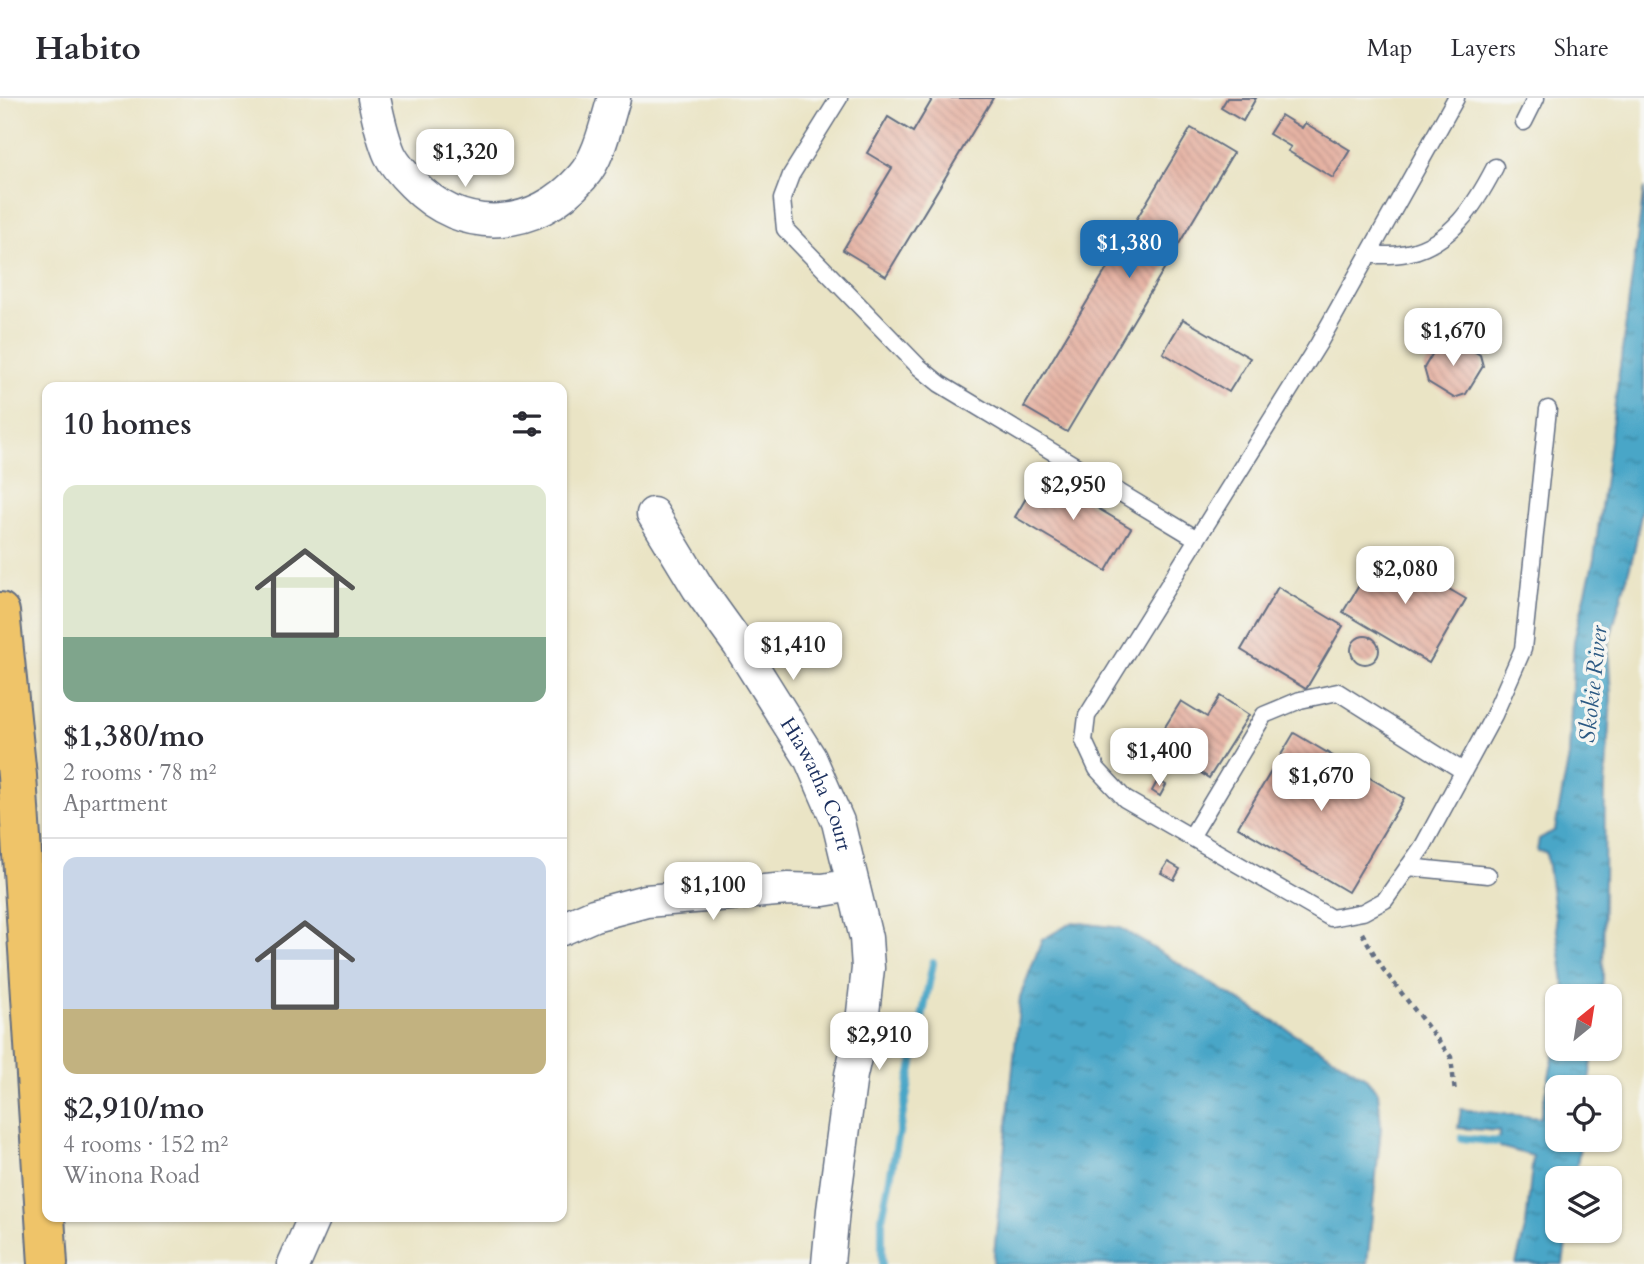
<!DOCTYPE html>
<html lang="en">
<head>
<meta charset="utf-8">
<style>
  :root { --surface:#fff; --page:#f2f2f3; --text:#2b2b33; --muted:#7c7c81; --line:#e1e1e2; --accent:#1f6fb2 }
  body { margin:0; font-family:Cardo,serif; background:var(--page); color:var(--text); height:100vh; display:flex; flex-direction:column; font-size:26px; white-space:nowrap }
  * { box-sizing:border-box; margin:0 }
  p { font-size:23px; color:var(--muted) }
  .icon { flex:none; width:38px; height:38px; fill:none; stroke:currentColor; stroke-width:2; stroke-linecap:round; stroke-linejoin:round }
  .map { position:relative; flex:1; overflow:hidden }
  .details { position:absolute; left:42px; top:284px; width:525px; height:840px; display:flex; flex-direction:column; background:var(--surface); border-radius:14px; box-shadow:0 2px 5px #0004 }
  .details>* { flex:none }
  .needle { width:46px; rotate:30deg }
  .controls { position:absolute; left:1545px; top:886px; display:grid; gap:14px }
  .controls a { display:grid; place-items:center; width:77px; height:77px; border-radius:14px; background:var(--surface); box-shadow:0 2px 5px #0004; font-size:35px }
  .price { position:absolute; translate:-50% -60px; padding:0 16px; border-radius:14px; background:#fff; color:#222; font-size:23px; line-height:46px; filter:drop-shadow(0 2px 4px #0008) }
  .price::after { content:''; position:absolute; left:50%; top:42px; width:21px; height:16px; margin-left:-10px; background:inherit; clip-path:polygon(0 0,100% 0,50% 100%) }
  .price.active { background:var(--accent); color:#fff }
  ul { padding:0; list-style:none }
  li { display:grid; align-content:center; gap:14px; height:371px; padding:0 21px }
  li+li { border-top:2px solid var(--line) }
  li span { display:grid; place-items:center; height:217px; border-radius:14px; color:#555 }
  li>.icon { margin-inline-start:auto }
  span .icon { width:126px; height:126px; fill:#fffc; stroke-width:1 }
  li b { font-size:30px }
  h2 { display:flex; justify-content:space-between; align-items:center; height:84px; padding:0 21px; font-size:30px }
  header { display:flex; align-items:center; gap:42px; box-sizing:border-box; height:98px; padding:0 35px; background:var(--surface); border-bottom:2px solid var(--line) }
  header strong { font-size:33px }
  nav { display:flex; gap:38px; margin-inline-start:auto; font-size:24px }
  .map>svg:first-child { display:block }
</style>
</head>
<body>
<header>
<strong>Habito</strong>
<nav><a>Map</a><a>Layers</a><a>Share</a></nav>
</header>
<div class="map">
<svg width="1644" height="1166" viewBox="0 0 1644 1166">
  <defs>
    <pattern id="water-ripples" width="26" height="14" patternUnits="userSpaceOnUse" patternTransform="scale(1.75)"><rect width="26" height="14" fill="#48a6c7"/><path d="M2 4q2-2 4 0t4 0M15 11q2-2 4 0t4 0" fill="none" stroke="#3b88a5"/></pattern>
    <pattern id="building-back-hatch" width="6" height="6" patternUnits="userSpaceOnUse" patternTransform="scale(1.75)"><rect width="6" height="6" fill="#e5b2a3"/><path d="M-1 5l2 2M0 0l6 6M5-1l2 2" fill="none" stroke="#c4998f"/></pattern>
  </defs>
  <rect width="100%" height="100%" fill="#f6f6f2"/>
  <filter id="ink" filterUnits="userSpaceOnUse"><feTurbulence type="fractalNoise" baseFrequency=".0143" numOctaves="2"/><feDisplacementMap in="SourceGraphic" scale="14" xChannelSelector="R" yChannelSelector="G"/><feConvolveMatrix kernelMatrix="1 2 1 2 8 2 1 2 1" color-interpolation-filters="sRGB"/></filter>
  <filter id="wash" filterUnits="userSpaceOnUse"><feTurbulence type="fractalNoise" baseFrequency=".00686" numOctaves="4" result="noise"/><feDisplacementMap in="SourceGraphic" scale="28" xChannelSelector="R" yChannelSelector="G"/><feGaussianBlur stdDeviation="1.57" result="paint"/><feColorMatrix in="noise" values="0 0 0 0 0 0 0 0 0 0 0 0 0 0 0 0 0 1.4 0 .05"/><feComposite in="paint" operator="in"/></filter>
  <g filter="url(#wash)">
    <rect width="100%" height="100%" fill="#eae4c5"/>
    <!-- water -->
    <g fill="url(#water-ripples)" stroke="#326a92" stroke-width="2">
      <polygon points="1644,90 1644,400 1634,454 1608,547 1611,599 1605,688 1603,882 1601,898 1566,898 1546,754 1537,753 1539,741 1555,732 1569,658 1574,543 1594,461"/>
      <polygon points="1073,824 1120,830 1364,978 1378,994 1381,1029 1367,1166 993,1166 1020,899 1042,842"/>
      <polygon points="1557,942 1558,950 1594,950 1588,989 1558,989 1558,1041 1581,1041 1575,1080 1558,1080 1558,1132 1568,1132 1563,1166 1516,1166 1526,1127 1533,1058 1500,1049 1499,1033 1458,1030 1461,1011 1540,1020"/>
    </g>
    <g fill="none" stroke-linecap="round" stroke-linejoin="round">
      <!-- stream -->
      <g stroke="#48a6c7" stroke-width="8">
        <polyline points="1462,1040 1507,1045"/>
        <polyline points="882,1166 882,1120 933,865"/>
      </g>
    </g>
    <g id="blocks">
      <!-- building -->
      <g fill="url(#building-back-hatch)">
        <polygon points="933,0 993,0 886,178 843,152 892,70 867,55 888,19 913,34"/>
        <polygon points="1227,0 1256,0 1243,23 1221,10"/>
        <polygon points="1281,17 1302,30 1305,25 1350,52 1333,80 1288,53 1291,49 1269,36"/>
        <polygon points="1191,30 1233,55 1067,334 1024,309"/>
        <polygon points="1183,221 1250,260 1229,294 1163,255"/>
        <polygon points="1452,240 1480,257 1483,268 1466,296 1454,300 1428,284 1424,270 1440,243"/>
        <polygon points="1040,376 1131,430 1106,473 1015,419"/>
        <polygon points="1381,451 1466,501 1429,565 1343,514"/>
        <polygon points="1278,489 1343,528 1306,591 1241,552"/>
        <circle cx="1365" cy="552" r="14"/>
        <polygon points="1220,598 1249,617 1209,680 1155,645 1181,603 1207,619"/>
        <polygon points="1294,635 1404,700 1348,794 1238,729"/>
        <polygon points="1158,682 1166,687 1160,698 1152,693"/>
        <polygon points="1168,764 1180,771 1174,782 1161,775"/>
      </g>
    </g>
  </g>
  <g filter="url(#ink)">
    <use href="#blocks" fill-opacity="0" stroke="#636e82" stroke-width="2"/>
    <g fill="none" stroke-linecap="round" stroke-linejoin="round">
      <defs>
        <g id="lane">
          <polyline points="839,0 791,77 782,101 785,131 919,269 940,286 1197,441"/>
          <polyline points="1456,0 1319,245 1087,618 1084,643 1097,671 1125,701 1331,820 1363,814 1385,802 1423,748 1494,617 1523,551 1548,311"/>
          <polyline points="1524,24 1536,0"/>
          <path d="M 1368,157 C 1381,157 1395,158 1407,155 C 1451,146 1476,106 1495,69"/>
          <polyline points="1191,739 1264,617 1300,602 1338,594 1463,673"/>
          <polyline points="1408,769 1488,777"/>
        </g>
        <g id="street">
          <path d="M 374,0 C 378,19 382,39 390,57 C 395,67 405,78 413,86 C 463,138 535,133 582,79 C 600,59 606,25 614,0"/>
          <path id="s1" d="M 653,416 L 698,490 L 739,547 L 810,660 L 838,724 L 866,840 L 868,870 L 861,933 L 851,977 L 833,1112 L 828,1166"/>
          <polyline points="562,831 594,817 646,803 788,791 823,792 853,787"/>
          <polyline points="294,1166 315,1118"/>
        </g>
        <polyline id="highway" points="0,514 17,678 48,1166"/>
      </defs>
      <!-- lane casing -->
      <use href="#lane" stroke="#636e82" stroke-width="19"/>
      <!-- street casing -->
      <use href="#street" stroke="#636e82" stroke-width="35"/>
      <!-- highway casing -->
      <use href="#highway" stroke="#636e82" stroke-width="42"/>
      <!-- path -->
      <polyline stroke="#636e82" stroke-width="4.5" stroke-dasharray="5 5" stroke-linecap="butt" points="1362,835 1383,871 1451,959 1455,995"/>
      <!-- lane -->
      <use href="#lane" stroke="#fff" stroke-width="16"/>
      <!-- street -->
      <use href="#street" stroke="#fff" stroke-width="32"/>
      <!-- highway -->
      <use href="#highway" stroke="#efc469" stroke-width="38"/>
    </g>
  </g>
  <g text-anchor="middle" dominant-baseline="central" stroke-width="7" stroke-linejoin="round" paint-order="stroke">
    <!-- street labels -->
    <g font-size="21" fill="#1b2f5e" stroke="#f6f6f2">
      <text stroke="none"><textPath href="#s1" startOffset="317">Hiawatha Court</textPath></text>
    </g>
    <!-- water labels -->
    <g font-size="23" font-style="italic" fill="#2b5983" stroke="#f6f6f2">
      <text transform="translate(1593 586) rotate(-84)">Skokie River</text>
    </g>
  </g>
</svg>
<div class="controls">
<a><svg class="needle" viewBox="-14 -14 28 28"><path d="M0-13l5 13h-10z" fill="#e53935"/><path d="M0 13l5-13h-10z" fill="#7c7c81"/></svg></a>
<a><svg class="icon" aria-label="locate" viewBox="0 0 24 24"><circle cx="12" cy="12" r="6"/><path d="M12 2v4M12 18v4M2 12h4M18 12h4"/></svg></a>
<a><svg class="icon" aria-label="layers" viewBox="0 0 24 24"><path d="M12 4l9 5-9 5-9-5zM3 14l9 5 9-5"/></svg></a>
</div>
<b class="price" style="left:465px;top:91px">$1,320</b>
<b class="price active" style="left:1129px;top:182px">$1,380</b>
<b class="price" style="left:1453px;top:270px">$1,670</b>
<b class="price" style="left:1073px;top:424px">$2,950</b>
<b class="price" style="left:1405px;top:508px">$2,080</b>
<b class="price" style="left:793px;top:584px">$1,410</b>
<b class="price" style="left:1159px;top:690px">$1,400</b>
<b class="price" style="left:1321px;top:715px">$1,670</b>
<b class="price" style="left:713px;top:824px">$1,100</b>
<b class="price" style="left:879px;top:974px">$2,910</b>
<section class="details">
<h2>10 homes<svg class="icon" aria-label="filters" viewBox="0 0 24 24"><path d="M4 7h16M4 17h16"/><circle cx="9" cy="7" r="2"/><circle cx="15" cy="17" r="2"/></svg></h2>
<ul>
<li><span style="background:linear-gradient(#dfe7d0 70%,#7fa58c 0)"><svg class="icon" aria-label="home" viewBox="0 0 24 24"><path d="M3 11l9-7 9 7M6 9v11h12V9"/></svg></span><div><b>$1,380/mo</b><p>2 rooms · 78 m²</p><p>Apartment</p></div></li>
<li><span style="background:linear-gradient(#c9d6e8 70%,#c2b280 0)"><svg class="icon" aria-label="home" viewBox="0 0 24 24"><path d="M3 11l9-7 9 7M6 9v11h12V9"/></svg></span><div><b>$2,910/mo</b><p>4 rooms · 152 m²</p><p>Winona Road</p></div></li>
</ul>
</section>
</div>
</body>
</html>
